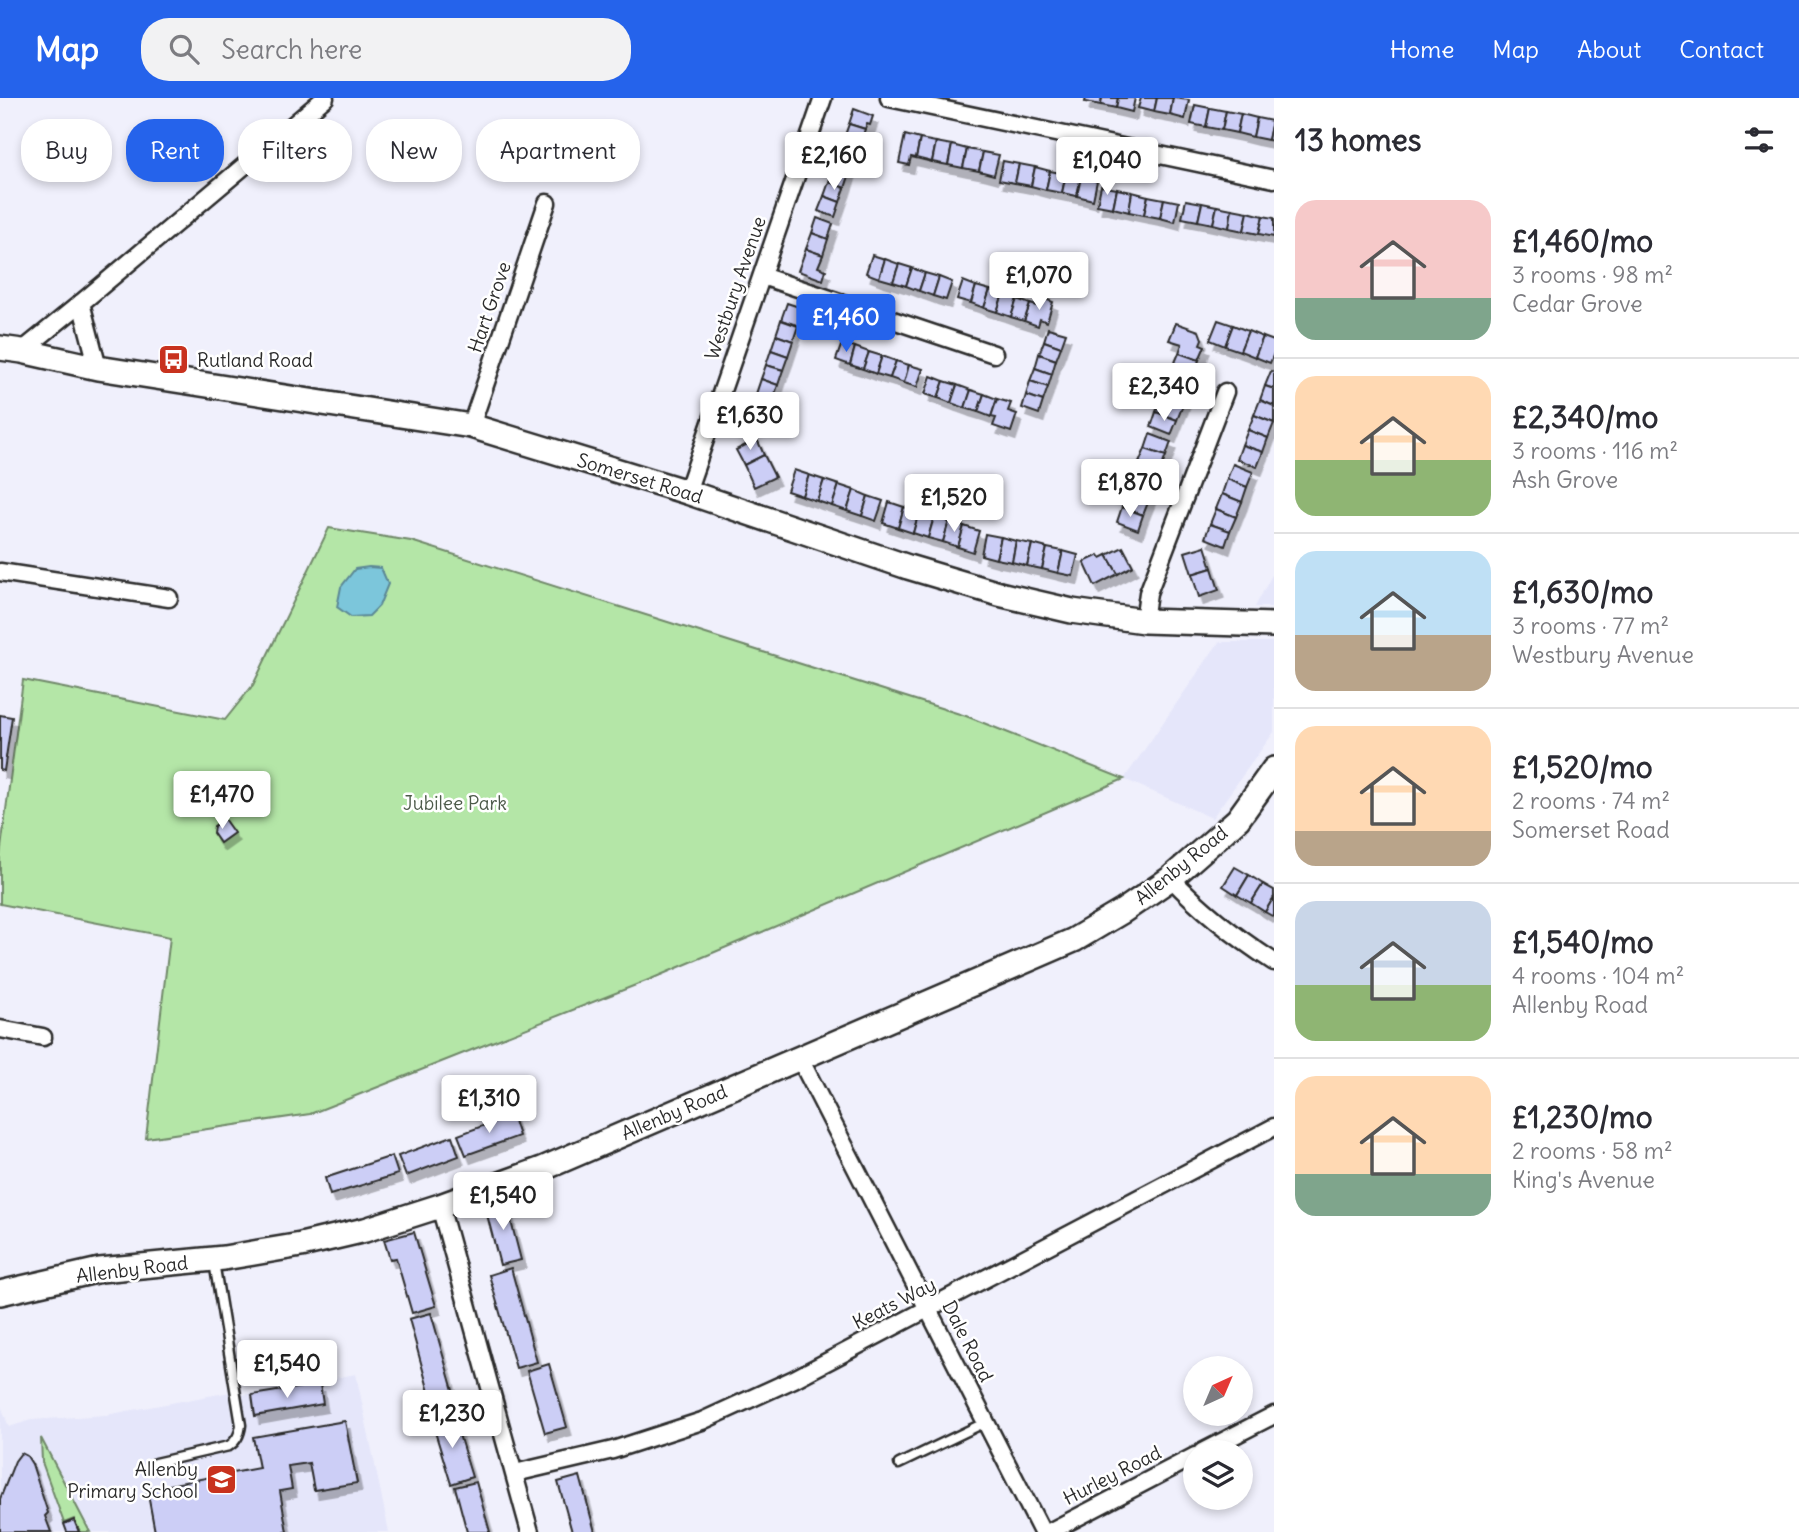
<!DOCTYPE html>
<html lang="en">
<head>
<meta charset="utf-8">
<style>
  :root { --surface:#fff; --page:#f2f2f3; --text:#2b2b33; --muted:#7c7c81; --line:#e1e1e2; --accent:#2563eb }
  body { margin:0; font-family:Delius,sans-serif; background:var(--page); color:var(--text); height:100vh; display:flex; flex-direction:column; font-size:26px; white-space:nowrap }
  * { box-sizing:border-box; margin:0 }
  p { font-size:23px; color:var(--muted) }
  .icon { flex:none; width:38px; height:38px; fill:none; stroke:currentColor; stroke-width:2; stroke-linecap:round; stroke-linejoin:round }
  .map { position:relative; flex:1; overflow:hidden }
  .side { display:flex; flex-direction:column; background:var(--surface); width:525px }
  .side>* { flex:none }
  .top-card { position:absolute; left:21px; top:21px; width:665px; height:63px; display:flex; gap:14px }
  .needle { width:46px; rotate:44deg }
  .controls { position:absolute; left:1183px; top:1258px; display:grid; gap:14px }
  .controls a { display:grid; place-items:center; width:70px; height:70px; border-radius:50%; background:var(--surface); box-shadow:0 4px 10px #0003; font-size:35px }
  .price { position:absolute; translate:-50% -60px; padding:0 16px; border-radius:7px; background:#fff; color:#222; font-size:23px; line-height:46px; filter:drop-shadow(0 2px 4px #0008) }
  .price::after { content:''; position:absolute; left:50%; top:42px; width:21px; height:16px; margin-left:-10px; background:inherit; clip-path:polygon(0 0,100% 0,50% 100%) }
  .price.active { background:var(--accent); color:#fff }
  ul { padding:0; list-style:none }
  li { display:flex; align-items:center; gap:21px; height:175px; padding:0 21px }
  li+li { border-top:2px solid var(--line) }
  li span { display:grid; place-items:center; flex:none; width:196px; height:140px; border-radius:21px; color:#555 }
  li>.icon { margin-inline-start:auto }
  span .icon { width:84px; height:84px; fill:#fffc; stroke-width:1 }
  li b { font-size:30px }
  h2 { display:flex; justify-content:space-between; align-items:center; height:84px; padding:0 21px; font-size:30px }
  .tag { padding:0 24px; border-radius:28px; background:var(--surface); box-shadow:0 4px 10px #0003; font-size:24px; line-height:63px }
  .tag.active { background:var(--accent); color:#fff }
  header { display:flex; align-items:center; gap:42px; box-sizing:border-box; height:98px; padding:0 35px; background:var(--accent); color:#fff }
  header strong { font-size:33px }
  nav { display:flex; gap:38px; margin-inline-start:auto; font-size:24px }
  .search { width:490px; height:63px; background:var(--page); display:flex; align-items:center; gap:18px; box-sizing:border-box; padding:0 24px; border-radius:28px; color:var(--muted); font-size:26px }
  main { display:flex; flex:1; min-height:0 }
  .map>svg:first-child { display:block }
</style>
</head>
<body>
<header>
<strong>Map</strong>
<div class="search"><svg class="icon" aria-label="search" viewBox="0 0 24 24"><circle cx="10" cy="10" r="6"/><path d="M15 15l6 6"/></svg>Search here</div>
<nav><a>Home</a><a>Map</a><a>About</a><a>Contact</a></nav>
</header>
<main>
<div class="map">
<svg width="1274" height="1434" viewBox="0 0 1274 1434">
  <defs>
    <filter id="shadow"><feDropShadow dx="4.5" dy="8" stdDeviation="0" flood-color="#0004"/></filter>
  </defs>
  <rect width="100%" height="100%" fill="#f0f0fc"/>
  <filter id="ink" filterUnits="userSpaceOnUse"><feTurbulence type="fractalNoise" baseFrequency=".0143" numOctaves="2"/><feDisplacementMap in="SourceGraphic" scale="14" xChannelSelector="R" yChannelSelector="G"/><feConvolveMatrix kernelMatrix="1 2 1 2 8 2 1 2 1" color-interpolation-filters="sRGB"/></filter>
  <g filter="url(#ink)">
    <!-- built -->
    <g fill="#e5e6fa">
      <polygon points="1274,473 1274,509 1255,509"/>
      <polygon points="1219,544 1274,544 1274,634 1212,720 1124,681"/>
      <polygon points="356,1276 389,1434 0,1434 0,1305 9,1329 31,1322 106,1317 241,1292 243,1297"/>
    </g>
    <!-- green -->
    <g fill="#b4e6a7" stroke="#708869" stroke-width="2">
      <polygon points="329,430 411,443 966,618 1124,681 651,881 310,1016 146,1040 170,839 0,806 0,758 23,582 225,622 253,587"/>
      <polygon points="41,1340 90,1434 80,1434 74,1421 64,1425 42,1364"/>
    </g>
    <!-- water -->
    <polygon fill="#7bc6db" stroke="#5b8895" stroke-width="2" points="369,469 381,470 388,486 379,508 369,518 351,519 337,509 341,489 355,471"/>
    <!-- building -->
    <g fill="#cccef6" stroke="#2b2b2b" stroke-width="2" filter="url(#shadow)">
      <polygon points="1086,0 1102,0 1101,7 1085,4"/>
      <polygon points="1102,0 1118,0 1116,10 1101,7"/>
      <polygon points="1118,0 1135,0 1132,14 1116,10"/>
      <polygon points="1141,0 1157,0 1154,14 1138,10"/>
      <polygon points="1157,0 1173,0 1170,17 1154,14"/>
      <polygon points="1173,0 1189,2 1185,21 1170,17"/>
      <polygon points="1195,7 1210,10 1206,29 1191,26"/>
      <polygon points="1210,10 1226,13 1222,32 1206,29"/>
      <polygon points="854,11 873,18 870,27 867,26 865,31 849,26"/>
      <polygon points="1226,13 1241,16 1237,35 1222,32"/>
      <polygon points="1241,16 1257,20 1253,39 1237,35"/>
      <polygon points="1257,20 1272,23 1268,42 1253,39"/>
      <polygon points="1272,23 1274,23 1274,43 1268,42"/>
      <polygon points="849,26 865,31 860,46 844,40"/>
      <polygon points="905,37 920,41 916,60 911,59 909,67 899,65"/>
      <polygon points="844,40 860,46 855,60 839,55"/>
      <polygon points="920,41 936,44 932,64 916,60"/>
      <polygon points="936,44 952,47 948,67 932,64"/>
      <polygon points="952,47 967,51 963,70 948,67"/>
      <polygon points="967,51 983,54 979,73 963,70"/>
      <polygon points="983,54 999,57 994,77 979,73"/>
      <polygon points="839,55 855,60 850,75 834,69"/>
      <polygon points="1003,63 1019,66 1015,85 999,82"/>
      <polygon points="1019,66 1035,69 1031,88 1015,85"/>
      <polygon points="834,69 850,75 845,90 829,84"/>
      <polygon points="1035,69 1050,73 1046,92 1031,88"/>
      <polygon points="1050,73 1066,76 1062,95 1046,92"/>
      <polygon points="1066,76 1081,79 1077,98 1062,95"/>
      <polygon points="1081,79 1097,83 1093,102 1077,98"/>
      <polygon points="829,84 845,90 840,104 824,98"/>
      <polygon points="1101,88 1117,91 1113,110 1097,107"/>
      <polygon points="1117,91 1132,94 1129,114 1113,110"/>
      <polygon points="1132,94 1148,98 1144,117 1129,114"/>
      <polygon points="824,98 840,104 835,119 818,113"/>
      <polygon points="1148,98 1164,101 1160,120 1144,117"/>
      <polygon points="1164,101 1179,104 1175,124 1160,120"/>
      <polygon points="1186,102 1202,105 1198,123 1182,120"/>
      <polygon points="1202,105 1217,108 1213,126 1198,123"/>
      <polygon points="1217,108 1232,111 1229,130 1213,126"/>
      <polygon points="1232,111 1248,114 1244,133 1229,130"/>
      <polygon points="1248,114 1263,118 1259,136 1244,133"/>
      <polygon points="1263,118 1274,120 1274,139 1259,136"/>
      <polygon points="817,120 833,126 828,141 812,135"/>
      <polygon points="812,135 828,141 823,157 806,151"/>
      <polygon points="806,151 823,157 818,169 826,172 823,182 798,173"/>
      <polygon points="872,157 885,161 879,180 866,175"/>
      <polygon points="885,161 899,166 893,184 879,180"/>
      <polygon points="899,166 912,170 906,188 893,184"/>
      <polygon points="912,170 925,175 919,193 906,188"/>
      <polygon points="925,175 939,179 933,198 919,193"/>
      <polygon points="939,179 952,184 946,202 933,198"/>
      <polygon points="963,183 976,188 971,205 957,201"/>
      <polygon points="976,188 990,192 984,210 971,205"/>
      <polygon points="990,192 1003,196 997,214 984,210"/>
      <polygon points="1003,196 1017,201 1011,219 997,214"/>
      <polygon points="1040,199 1053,204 1047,224 1040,221 1038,228 1024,223 1030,206 1037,208"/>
      <polygon points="1017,201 1030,206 1024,223 1011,219"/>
      <polygon points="787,205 808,212 803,229 781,222"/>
      <polygon points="781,222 798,228 793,243 776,237"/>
      <polygon points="1218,222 1233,227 1225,248 1210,242"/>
      <polygon points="1176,225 1199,233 1202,241 1200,246 1205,248 1199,262 1179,255 1182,246 1169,242"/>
      <polygon points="1233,227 1248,233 1240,253 1225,248"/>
      <polygon points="1048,230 1066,235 1061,249 1044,243"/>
      <polygon points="1248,233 1263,239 1255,259 1240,253"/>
      <polygon points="776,237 793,243 788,258 771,252"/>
      <polygon points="1263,239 1274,243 1274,255 1270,265 1255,259"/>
      <polygon points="1044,243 1061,249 1056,262 1039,256"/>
      <polygon points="842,245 855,249 850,267 836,262"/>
      <polygon points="855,249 869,254 863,271 850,267"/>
      <polygon points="771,252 788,258 783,272 766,267"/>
      <polygon points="869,254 882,258 876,276 863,271"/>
      <polygon points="1179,255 1199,262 1194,277 1173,269"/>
      <polygon points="1039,256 1056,262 1052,276 1035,270"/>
      <polygon points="882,258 896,263 890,280 876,276"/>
      <polygon points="896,263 909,267 904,285 890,280"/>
      <polygon points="766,267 783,272 778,287 761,281"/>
      <polygon points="909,267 923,271 917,289 904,285"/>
      <polygon points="1173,269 1194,277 1188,292 1167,284"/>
      <polygon points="1035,270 1052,276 1048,289 1030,283"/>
      <polygon points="1271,273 1274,274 1274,291 1265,288"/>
      <polygon points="931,278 944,283 938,300 925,296"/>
      <polygon points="761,281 778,287 773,302 756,296"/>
      <polygon points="944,283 957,287 951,305 938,300"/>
      <polygon points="1030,283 1048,289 1043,303 1026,297"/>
      <polygon points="1167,284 1188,292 1183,307 1162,299"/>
      <polygon points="957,287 971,292 965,310 951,305"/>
      <polygon points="1265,288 1274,291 1274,308 1260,302"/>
      <polygon points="971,292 984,296 978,314 965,310"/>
      <polygon points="756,296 773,302 768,316 751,310"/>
      <polygon points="984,296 997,301 991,319 978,314"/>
      <polygon points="1026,297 1043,303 1039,316 1022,310"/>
      <polygon points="1162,299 1183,307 1177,322 1156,314"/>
      <polygon points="997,301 1011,305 1008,313 1017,316 1011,334 993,328 996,320 991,319"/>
      <polygon points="1260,302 1274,308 1274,325 1254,317"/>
      <polygon points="1156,314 1177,322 1171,337 1151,329"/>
      <polygon points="1254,317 1274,325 1268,340 1248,332"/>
      <polygon points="1248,332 1268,340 1263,354 1242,347"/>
      <polygon points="1150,336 1171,344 1166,358 1145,351"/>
      <polygon points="757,341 764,357 744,367 736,352"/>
      <polygon points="1242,347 1263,354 1257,369 1237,361"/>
      <polygon points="1145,351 1166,358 1160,373 1139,365"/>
      <polygon points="764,357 775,379 754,389 744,367"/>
      <polygon points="1139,365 1160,373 1155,388 1134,380"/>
      <polygon points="1233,366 1253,374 1247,389 1227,381"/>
      <polygon points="794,372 809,377 802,398 787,393"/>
      <polygon points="809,377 824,382 817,403 802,398"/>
      <polygon points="1134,380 1155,388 1149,402 1128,394"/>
      <polygon points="1227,381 1247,389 1242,404 1222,396"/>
      <polygon points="824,382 839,387 832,408 817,403"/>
      <polygon points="839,387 854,392 847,413 832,408"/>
      <polygon points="854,392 868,398 862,418 847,413"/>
      <polygon points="1128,394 1149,402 1143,417 1122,409"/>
      <polygon points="1222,396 1242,404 1236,419 1216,411"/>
      <polygon points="868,398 883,403 876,423 862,418"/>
      <polygon points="889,404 904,409 898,430 883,425"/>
      <polygon points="904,409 919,414 913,435 898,430"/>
      <polygon points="1122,409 1143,417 1138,432 1117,424"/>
      <polygon points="1216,411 1236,419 1230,433 1210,426"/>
      <polygon points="919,414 934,419 928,440 913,435"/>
      <polygon points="934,419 949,423 943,444 928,440"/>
      <polygon points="949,423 964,428 958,449 943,444"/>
      <polygon points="1210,426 1230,433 1225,448 1205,440"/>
      <polygon points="964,428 979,433 973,454 958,449"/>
      <polygon points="985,436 1001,439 996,461 981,457"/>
      <polygon points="1001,439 1016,443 1012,464 996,461"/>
      <polygon points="1016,443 1032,446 1027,468 1012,464"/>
      <polygon points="1032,446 1047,450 1042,471 1027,468"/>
      <polygon points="1205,448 1212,470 1192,476 1185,454"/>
      <polygon points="1123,449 1133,468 1118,476 1107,457"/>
      <polygon points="1047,450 1063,453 1058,475 1042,471"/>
      <polygon points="1063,453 1078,457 1073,478 1058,475"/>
      <polygon points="1099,457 1101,460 1107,457 1118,476 1095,488 1084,464"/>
      <polygon points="1212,470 1219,492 1199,499 1192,476"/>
      <polygon points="0,617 12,619 4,673 0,672"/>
      <polygon points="224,721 234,735 220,745 213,735 214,728"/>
      <polygon points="1235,769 1249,777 1237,797 1223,788"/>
      <polygon points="1249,777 1263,786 1251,805 1237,797"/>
      <polygon points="1263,786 1274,792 1274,799 1265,814 1251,805"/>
      <polygon points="1274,799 1274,819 1265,814"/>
      <polygon points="512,1017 519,1038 466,1057 458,1037"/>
      <polygon points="452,1038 459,1058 406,1078 398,1058"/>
      <polygon points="392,1058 398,1076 330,1097 325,1080"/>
      <polygon points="505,1100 521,1162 500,1167 484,1105"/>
      <polygon points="414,1134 436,1208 412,1215 396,1160 390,1161 384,1142"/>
      <polygon points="511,1170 537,1264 516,1270 489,1177"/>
      <polygon points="431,1215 458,1310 435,1316 409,1221"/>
      <polygon points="549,1266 567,1329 545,1335 527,1273"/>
      <polygon points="320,1286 323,1306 255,1318 252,1297"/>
      <polygon points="453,1317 472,1379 451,1386 432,1324"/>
      <polygon points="345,1323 357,1385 314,1392 309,1365 288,1368 292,1391 280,1393 287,1434 155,1434 147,1391 259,1370 253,1339"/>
      <polygon points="21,1355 27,1358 32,1366 48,1415 45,1418 51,1434 0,1434 0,1401 15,1363"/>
      <polygon points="580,1378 595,1434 572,1434 558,1384"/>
      <polygon points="476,1384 490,1434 467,1434 455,1389"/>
      <polygon points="74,1422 79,1434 67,1434 64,1426"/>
    </g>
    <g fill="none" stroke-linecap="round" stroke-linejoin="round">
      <defs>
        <g id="lane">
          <path d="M 155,1365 L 229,1348 C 237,1343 240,1336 241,1327 L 214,1164"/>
          <polyline points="899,1366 986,1324"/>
        </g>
        <g id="street">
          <polyline points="889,0 1274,81"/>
          <polyline points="762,178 994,256"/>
          <polyline points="81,205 98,270"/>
          <polyline points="22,253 81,205 325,0"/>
          <polyline points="471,328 547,105"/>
          <polyline points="687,394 823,0"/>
          <polyline points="0,474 169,500"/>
          <polyline points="1144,523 1148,495 1225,294"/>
          <path d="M 1171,780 C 1201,812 1237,840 1274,864"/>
          <polyline points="0,931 43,939"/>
          <polyline points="799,959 1042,1434"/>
          <polyline points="440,1108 530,1434"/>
          <polyline points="1202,1354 1274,1317"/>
          <polyline points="515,1375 613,1352 702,1323 794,1281 1274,1029"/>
          <polyline points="1049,1434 1195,1358"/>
        </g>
        <g id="secondary">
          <polyline points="0,250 22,253 98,270 471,328 687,394 908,469 999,496 1072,513 1144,523 1274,527"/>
          <polyline points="0,1195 100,1172 224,1160 301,1147 365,1132 440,1108 542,1071 1074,842 1123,813 1171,780 1212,744 1238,721 1274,671"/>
        </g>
      </defs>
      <!-- lane casing -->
      <use href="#lane" stroke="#2b2b2b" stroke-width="13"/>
      <!-- street casing -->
      <use href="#street" stroke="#2b2b2b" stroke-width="21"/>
      <!-- secondary casing -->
      <use href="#secondary" stroke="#2b2b2b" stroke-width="28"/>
      <!-- lane -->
      <use href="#lane" stroke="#fff" stroke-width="8"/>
      <!-- street -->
      <use href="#street" stroke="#fff" stroke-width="16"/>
      <!-- secondary -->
      <use href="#secondary" stroke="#fff" stroke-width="23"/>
    </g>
  </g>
  <!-- icons -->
  <defs>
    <symbol id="bus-square" viewBox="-11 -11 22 22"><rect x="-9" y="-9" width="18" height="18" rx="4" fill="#c8321e" stroke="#fff"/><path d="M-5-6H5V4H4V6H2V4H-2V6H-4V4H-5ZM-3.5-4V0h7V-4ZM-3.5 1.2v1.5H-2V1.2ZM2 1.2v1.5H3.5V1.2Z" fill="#fff"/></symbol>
    <symbol id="school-square" viewBox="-11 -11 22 22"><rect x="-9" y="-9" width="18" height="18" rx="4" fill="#c8321e" stroke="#fff"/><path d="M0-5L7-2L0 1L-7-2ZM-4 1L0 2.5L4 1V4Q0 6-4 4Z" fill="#fff"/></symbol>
  </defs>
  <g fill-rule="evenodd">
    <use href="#bus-square" x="156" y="244" width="35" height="35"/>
    <use href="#school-square" x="204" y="1364" width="35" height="35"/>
  </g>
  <g text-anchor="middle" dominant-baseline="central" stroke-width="5" stroke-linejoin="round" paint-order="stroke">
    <!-- street labels -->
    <g font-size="19" fill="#2b2b2b" stroke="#fff">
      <text transform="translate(735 190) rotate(-71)">Westbury Avenue</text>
      <text transform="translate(489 209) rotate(-71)">Hart Grove</text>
      <text transform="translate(640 380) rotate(17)">Somerset Road</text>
      <text transform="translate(1181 767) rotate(-39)">Allenby Road</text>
      <text transform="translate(674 1014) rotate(-23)">Allenby Road</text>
      <text transform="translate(132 1171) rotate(-7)">Allenby Road</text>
      <text transform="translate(894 1205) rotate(-27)">Keats Way</text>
      <text transform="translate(968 1243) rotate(63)">Dale Road</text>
      <text transform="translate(1112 1377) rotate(-27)">Hurley Road</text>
    </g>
    <!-- poi labels -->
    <g font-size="19" fill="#2b2b2b" stroke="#fff" text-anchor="start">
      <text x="197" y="262">Rutland Road</text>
      <text x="198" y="1371" text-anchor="end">Allenby<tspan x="198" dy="22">Primary School</tspan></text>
    </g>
    <!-- park labels -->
    <g font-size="19" fill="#4d5a4a" stroke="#fff">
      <text x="455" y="705">Jubilee Park</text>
    </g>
  </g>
</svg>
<div class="controls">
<a><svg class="needle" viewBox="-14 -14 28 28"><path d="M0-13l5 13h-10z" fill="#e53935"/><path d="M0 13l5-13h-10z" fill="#7c7c81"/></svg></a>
<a><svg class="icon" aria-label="layers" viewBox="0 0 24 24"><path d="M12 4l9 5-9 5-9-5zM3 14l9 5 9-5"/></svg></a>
</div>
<b class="price" style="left:834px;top:94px">£2,160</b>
<b class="price" style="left:1107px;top:99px">£1,040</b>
<b class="price" style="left:1039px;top:214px">£1,070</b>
<b class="price active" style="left:846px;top:256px">£1,460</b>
<b class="price" style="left:1164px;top:325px">£2,340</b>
<b class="price" style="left:750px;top:354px">£1,630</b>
<b class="price" style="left:1130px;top:421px">£1,870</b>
<b class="price" style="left:954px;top:436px">£1,520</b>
<b class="price" style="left:222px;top:733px">£1,470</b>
<b class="price" style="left:489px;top:1037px">£1,310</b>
<b class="price" style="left:503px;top:1134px">£1,540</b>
<b class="price" style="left:287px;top:1302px">£1,540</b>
<b class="price" style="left:452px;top:1352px">£1,230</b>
<div class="top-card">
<a class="tag">Buy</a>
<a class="tag active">Rent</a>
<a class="tag">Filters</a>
<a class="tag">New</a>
<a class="tag">Apartment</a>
</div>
</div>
<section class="side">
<h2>13 homes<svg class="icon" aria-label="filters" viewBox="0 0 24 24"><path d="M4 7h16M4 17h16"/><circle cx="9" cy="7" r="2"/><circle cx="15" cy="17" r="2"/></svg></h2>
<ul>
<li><span style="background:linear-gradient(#f6c9c9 70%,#7fa58c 0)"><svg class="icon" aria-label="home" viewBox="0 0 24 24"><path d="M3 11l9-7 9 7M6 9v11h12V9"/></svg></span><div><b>£1,460/mo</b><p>3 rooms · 98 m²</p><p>Cedar Grove</p></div></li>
<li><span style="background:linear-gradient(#ffd9b3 60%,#8fb573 0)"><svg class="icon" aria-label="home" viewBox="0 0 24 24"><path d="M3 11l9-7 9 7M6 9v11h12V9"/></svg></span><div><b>£2,340/mo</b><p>3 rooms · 116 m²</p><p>Ash Grove</p></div></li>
<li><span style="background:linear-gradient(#bfe0f5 60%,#b9a48a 0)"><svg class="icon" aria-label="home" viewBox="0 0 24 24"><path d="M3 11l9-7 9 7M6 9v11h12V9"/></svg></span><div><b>£1,630/mo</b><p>3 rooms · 77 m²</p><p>Westbury Avenue</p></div></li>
<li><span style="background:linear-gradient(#ffd9b3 75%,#b9a48a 0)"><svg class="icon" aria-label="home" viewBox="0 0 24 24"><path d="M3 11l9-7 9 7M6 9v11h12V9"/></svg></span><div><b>£1,520/mo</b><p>2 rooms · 74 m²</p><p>Somerset Road</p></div></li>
<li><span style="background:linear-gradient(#c9d6e8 60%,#8fb573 0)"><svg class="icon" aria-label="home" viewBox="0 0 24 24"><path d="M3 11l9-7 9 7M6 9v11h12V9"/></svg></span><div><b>£1,540/mo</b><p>4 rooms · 104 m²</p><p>Allenby Road</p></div></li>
<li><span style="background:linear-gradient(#ffd9b3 70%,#7fa58c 0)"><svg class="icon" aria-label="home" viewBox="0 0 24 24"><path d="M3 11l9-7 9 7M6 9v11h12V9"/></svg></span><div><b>£1,230/mo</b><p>2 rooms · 58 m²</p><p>King's Avenue</p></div></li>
</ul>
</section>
</main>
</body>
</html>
